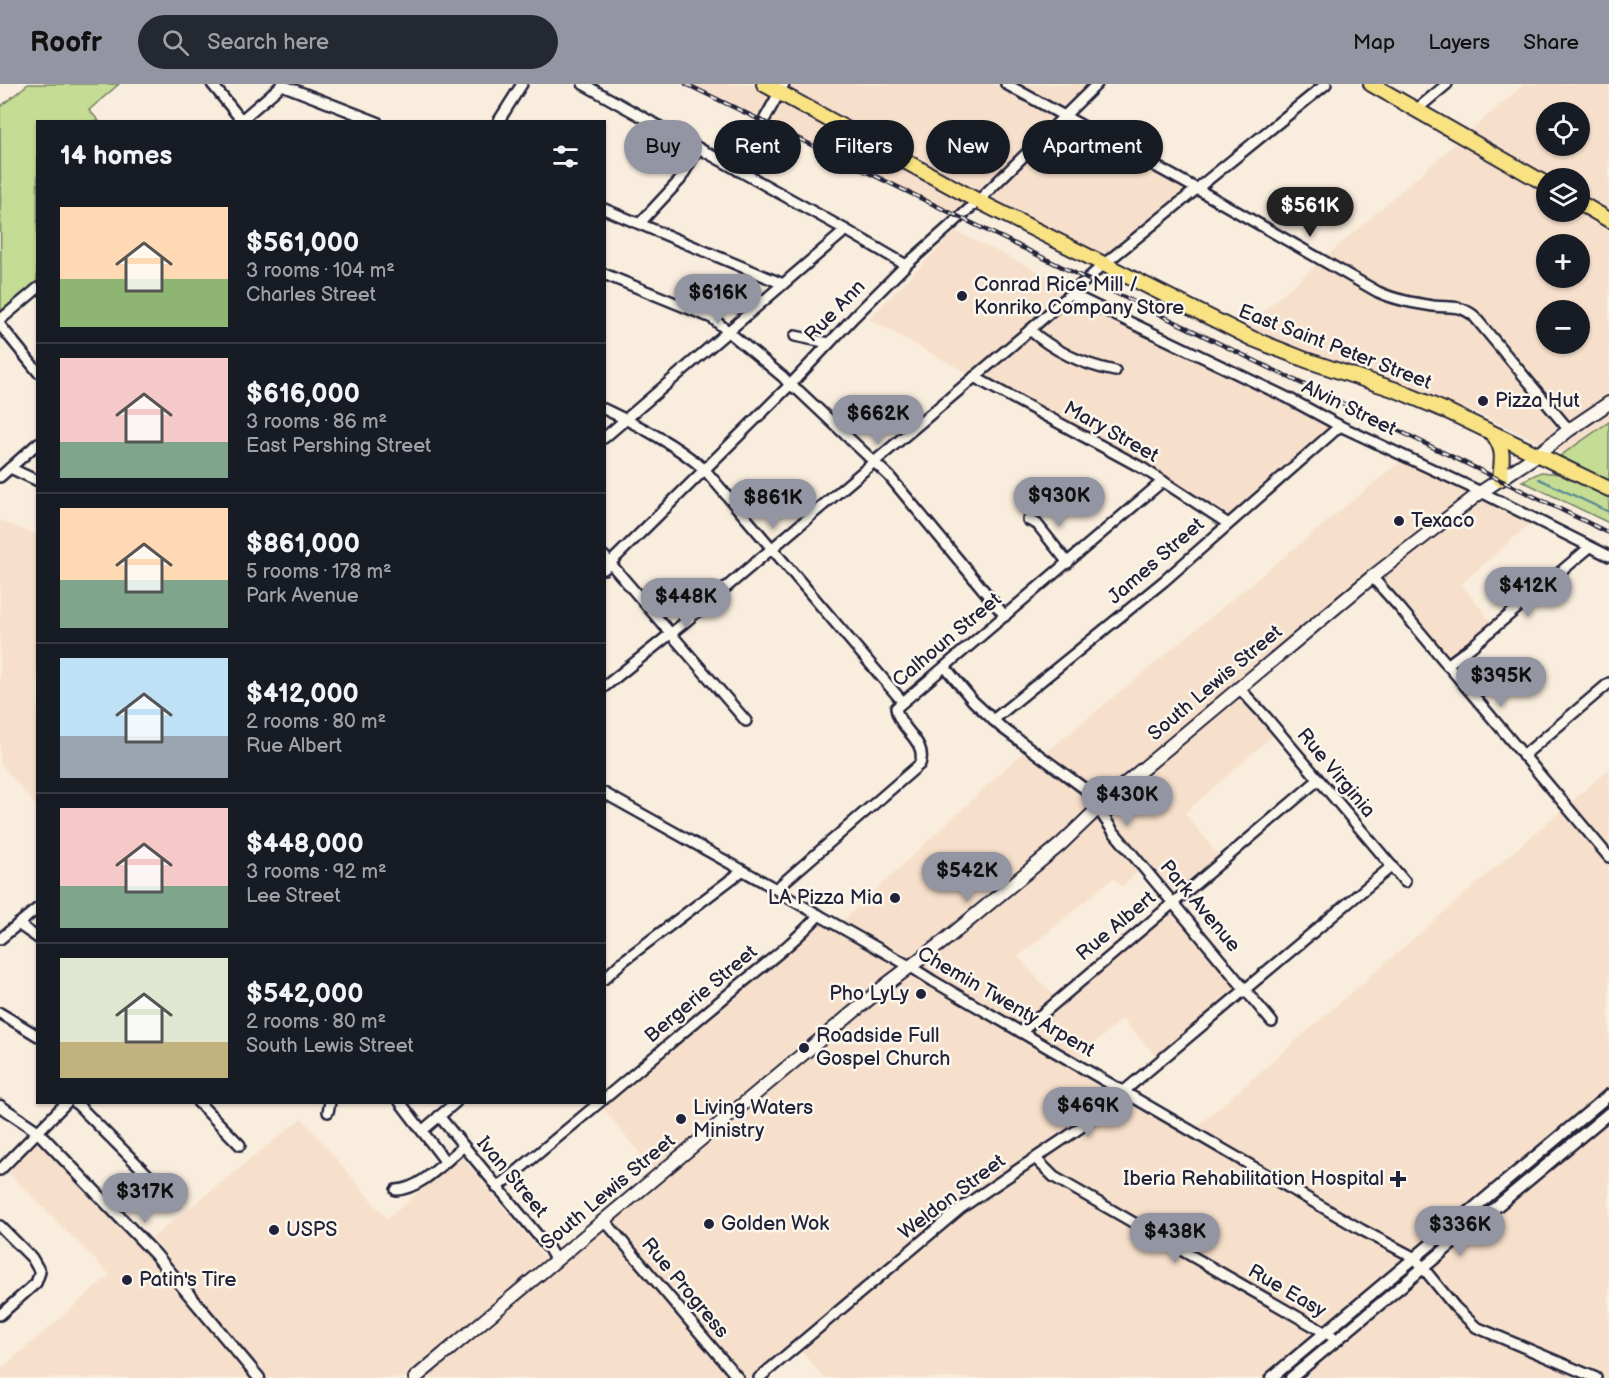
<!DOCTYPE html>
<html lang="en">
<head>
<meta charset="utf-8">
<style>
  :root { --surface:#171b24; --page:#242831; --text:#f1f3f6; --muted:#9ea1a6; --line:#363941; --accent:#9495a2 }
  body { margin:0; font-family:"Balsamiq Sans",sans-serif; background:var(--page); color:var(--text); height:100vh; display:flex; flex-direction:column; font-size:22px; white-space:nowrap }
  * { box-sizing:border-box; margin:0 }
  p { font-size:20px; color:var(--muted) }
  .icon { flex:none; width:33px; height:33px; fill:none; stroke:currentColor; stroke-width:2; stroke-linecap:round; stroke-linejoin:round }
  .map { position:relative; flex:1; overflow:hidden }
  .drawer { position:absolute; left:36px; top:36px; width:570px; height:984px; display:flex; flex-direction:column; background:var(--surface); border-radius:0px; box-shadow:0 2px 4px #0004 }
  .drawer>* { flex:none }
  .banner { position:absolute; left:624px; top:36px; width:570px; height:54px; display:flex; gap:12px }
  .tools { position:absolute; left:1536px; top:18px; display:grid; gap:12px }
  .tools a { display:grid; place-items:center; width:54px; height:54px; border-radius:50%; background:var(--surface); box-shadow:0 2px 4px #0004; font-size:30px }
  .price { position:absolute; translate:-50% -51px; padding:0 14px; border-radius:21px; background:var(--accent); color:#111; font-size:20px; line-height:39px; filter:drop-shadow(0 2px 3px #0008) }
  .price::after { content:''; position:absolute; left:50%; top:36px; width:18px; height:14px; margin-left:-9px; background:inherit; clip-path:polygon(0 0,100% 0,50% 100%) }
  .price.on { background:#222; color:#fff }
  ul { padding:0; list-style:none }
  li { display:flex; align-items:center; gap:18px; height:150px; padding:0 24px }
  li+li { border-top:2px solid var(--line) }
  li span { display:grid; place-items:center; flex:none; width:168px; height:120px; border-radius:0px; color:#555 }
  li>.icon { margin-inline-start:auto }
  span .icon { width:72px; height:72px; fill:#fffc; stroke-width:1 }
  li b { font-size:26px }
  h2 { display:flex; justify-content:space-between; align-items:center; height:72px; padding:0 24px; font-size:26px }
  .pill { padding:0 21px; border-radius:27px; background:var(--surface); box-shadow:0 2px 4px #0004; font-size:21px; line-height:54px }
  .pill.on { background:var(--accent); color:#111 }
  header { display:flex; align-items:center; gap:36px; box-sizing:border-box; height:84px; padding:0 30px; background:var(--accent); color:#111 }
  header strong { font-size:28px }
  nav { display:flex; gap:33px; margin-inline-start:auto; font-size:21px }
  .search { width:420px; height:54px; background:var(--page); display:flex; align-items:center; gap:15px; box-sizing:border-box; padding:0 21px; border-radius:33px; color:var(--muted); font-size:22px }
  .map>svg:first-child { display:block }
</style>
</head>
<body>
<header>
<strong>Roofr</strong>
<div class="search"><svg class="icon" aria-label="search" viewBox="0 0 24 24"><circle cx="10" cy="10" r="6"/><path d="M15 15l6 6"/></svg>Search here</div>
<nav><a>Map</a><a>Layers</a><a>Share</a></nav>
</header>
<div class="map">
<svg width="1609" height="1294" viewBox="0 0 1609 1294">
  <rect width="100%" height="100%" fill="#f9eddd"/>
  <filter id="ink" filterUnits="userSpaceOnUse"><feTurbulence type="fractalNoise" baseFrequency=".0167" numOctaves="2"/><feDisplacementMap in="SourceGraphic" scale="12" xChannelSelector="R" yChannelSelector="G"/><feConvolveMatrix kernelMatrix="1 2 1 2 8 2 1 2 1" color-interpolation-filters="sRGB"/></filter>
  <g filter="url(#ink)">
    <!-- built -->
    <g fill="#f7e0cb" fill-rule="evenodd">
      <polygon points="686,0 1096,0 1065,32 1197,105 1103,181 978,117 959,134"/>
      <path d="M 1524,0 L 1609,0 L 1609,392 L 1477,329 L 1261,253 L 1244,244 ZM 1546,28 L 1580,28 L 1580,62 L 1546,62 ZM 1546,94 L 1580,94 L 1580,128 L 1546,128 ZM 1546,160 L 1580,160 L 1580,194 L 1546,194 ZM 1546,226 L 1580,226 L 1580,260 L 1546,260 Z"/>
      <polygon points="955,147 1205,268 1340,335 1228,433 869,235"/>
      <polygon points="1403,375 1531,439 1461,500 1494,541 1447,581 1371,494 1239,604 1278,647 1185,729 1219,772 1175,808 1148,778 1122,803 1113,794 1018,873 1053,911 1167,815 1246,905 1158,974 1122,935 1074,978 1192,1047 1609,685 1609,1016 1286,1294 824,1294 797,1262 759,1294 263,1294 152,1154 302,1034 387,1135 461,1072 551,1181 653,1086 602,1023 820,836 835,844 1025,666 1038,675"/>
      <polygon points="0,436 37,451 37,723 0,679"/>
      <polygon points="1609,1028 1609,1294 1291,1294"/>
      <polygon points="37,1047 256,1294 0,1294 0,1286 110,1191 3,1083"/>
    </g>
    <!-- green -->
    <g fill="#c4dc93" stroke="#737f67" stroke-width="1.5">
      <polygon points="28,0 119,0 89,26 99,37 38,38 37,200 1,230 0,23"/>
      <polygon points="1609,338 1609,397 1560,372"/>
      <polygon points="1541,388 1560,390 1609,414 1609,439 1522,397"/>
    </g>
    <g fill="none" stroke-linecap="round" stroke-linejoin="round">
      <!-- stream -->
      <polyline stroke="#568696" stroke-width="2" points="1539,395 1609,428"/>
      <defs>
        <g id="minor">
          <polyline points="212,0 243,38"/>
          <polyline points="583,0 846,146 906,181"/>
          <path d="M 1006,0 L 1197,105 L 1378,208 C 1396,216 1414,219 1433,222 C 1451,224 1457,220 1473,231 L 1569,346"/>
          <polyline points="282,1 377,38"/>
          <polyline points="1416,26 1447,0"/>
          <polyline points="239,38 283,0"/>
          <polyline points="498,38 522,0"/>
          <polyline points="739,87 763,38 784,0"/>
          <polyline points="604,125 783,200"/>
          <polyline points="640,139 680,96 698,64"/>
          <polyline points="604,190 712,234 783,293 790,301 799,307 889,392 1005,532"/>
          <polyline points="1071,210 1288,314 1340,342 1481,408 1609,472"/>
          <polyline points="0,236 38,204"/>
          <polyline points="0,241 38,288"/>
          <path d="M 1030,246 C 1054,267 1085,281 1115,287"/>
          <polyline points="795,252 829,259"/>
          <polyline points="974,293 1144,385 1227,439"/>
          <path d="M 604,325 C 640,342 675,360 705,386 L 902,617"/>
          <polyline points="604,354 846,146"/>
          <polyline points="10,384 38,397"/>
          <polyline points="0,393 38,359"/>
          <polyline points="1028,436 1037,440 1068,479"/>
          <polyline points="604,472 746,637"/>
          <polyline points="604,485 790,301 854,233 906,181 978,117 1097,0"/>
          <polyline points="1372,493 1399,523 1609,773"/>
          <polyline points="1447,581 1470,564 1590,463"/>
          <polyline points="945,583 973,617 1001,643 1085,705 1113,747 1272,938"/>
          <polyline points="604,603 684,539 1030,246 1103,181 1326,0"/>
          <polyline points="1239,604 1266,633 1405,798"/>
          <polyline points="993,636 1164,497 1340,342"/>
          <polyline points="1523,672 1609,599"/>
          <polyline points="604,709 776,805 785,812 911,883 933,897 1362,1146 1415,1174 1455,1223 1476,1243 1596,1294"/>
          <path d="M 776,805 L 920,680 C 928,657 899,646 896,624 L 1163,397"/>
          <polyline points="18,840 38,854"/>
          <polyline points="0,855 38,824"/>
          <polyline points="604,895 623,877 742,787"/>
          <polyline points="0,929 38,952"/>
          <polyline points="1021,948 1318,696"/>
          <path d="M 604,1015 C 645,981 684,947 725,913 C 757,886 791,862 819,831"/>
          <polyline points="75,1018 175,1118"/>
          <polyline points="198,1018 240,1061"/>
          <polyline points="400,1018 445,1077"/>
          <polyline points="328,1028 330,1018"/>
          <polyline points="439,1032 549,1165 556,1177"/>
          <polyline points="422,1047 456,1018"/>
          <polyline points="1036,1075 1054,1093 1338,1256"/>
          <polyline points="0,1086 67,1018"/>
          <polyline points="497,1104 600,1018"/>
          <path d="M 396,1106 C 421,1105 444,1078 463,1063"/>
          <polyline points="605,1137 738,1294"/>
          <polyline points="0,1142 32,1174 40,1188 36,1199 0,1231"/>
          <polyline points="759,1294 961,1124 1080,1044 1392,782"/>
        </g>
        <g id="tertiary">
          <polyline points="0,1022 37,1047 155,1170 259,1294"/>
          <polyline points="1271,1294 1609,1011"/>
          <polyline points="1291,1294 1609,1029"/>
        </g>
        <polyline id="secondary" points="415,1294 887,900 944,857 1061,760 1114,709 1372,493 1481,408 1537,371 1569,346 1609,319"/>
        <g id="primary">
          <polyline points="764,0 978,117 1253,255 1306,276 1396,306 1449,328 1609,405"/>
          <polyline points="1371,0 1546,100"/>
          <polyline points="1580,119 1609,136"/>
          <path d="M 1493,350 C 1505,366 1502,375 1500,395"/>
        </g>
      </defs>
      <!-- minor casing -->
      <use href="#minor" stroke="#22223b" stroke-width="14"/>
      <!-- tertiary casing -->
      <use href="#tertiary" stroke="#22223b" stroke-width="15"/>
      <!-- secondary casing -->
      <use href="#secondary" stroke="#22223b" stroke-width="16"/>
      <!-- primary casing -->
      <use href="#primary" stroke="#22223b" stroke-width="18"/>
      <!-- minor -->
      <use href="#minor" stroke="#fbf7ec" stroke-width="9"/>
      <!-- tertiary -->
      <use href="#tertiary" stroke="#fbf7ec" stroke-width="10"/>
      <!-- secondary -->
      <use href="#secondary" stroke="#fbf7ec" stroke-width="12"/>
      <!-- primary -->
      <use href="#primary" stroke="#f8e281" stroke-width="14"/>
      <defs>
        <polyline id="rail" points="686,0 1609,449"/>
      </defs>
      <!-- rail casing -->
      <use href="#rail" stroke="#22223b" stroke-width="4.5"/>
      <!-- rail -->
      <use href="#rail" stroke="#fbf7ec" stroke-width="2" stroke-dasharray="7" stroke-linecap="butt"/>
    </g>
  </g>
  <!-- markers -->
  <g fill="#22223b" stroke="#fbf7ec" stroke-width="2">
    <circle cx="962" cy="212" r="6"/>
    <circle cx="1483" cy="317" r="6"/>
    <circle cx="1399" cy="437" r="6"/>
    <circle cx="895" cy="814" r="6"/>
    <circle cx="921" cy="910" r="6"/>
    <circle cx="804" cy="964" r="6"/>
    <circle cx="681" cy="1035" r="6"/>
    <path d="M1395 1086h6v6h6v6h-6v6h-6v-6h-6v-6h6z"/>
    <circle cx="709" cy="1140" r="6"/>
    <circle cx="274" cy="1146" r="6"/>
    <circle cx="127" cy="1196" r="6"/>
  </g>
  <g text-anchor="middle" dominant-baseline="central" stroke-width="5" stroke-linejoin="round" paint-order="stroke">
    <!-- poi labels -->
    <g font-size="20" fill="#22223b" stroke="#fbf7ec" text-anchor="start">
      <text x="974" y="201">Conrad Rice Mill /<tspan x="974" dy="23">Konriko Company Store</tspan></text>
      <text x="1495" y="317">Pizza Hut</text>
      <text x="1411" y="437">Texaco</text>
      <text x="883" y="814" text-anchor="end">LA Pizza Mia</text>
      <text x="909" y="910" text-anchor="end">Pho LyLy</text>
      <text x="816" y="952">Roadside Full<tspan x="816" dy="23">Gospel Church</tspan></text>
      <text x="693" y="1024">Living Waters<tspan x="693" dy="23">Ministry</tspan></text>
      <text x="1384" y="1095" text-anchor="end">Iberia Rehabilitation Hospital</text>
      <text x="721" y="1140">Golden Wok</text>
      <text x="286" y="1146">USPS</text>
      <text x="139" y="1196">Patin's Tire</text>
    </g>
    <!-- street labels -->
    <g font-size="20" fill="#22223b" stroke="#fbf7ec">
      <text transform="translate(835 227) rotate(-46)">Rue Ann</text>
      <text transform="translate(1335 263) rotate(21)">East Saint Peter Street</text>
      <text transform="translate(1349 324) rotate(26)">Alvin Street</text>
      <text transform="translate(1111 348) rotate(29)">Mary Street</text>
      <text transform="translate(1156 477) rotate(-41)">James Street</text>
      <text transform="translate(947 556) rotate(-40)">Calhoun Street</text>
      <text transform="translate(1215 599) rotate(-40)">South Lewis Street</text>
      <text transform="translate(1336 689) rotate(50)">Rue Virginia</text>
      <text transform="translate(1200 822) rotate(50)">Park Avenue</text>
      <text transform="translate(1116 842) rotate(-40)">Rue Albert</text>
      <text transform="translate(701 910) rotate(-40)">Bergerie Street</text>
      <text transform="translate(1006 918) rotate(30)">Chemin Twenty Arpent</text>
      <text transform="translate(512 1093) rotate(50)">Ivan Street</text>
      <text transform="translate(608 1108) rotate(-40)">South Lewis Street</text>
      <text transform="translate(952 1113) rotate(-37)">Weldon Street</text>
      <text transform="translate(685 1204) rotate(50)">Rue Progress</text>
      <text transform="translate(1287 1207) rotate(30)">Rue Easy</text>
    </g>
  </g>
</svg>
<div class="tools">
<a><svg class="icon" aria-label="locate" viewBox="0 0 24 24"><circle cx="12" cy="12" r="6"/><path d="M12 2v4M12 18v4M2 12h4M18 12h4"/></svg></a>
<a><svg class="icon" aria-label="layers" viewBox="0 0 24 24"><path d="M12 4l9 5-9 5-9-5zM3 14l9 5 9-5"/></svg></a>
<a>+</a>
<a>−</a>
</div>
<b class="price on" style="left:1310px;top:154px">$561K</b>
<b class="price" style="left:718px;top:241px">$616K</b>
<b class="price" style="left:878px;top:362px">$662K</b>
<b class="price" style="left:1059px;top:444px">$930K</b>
<b class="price" style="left:773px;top:446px">$861K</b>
<b class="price" style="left:1528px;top:534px">$412K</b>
<b class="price" style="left:686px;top:545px">$448K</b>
<b class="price" style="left:1501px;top:624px">$395K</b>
<b class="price" style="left:1127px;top:743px">$430K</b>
<b class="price" style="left:967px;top:819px">$542K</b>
<b class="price" style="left:1088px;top:1054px">$469K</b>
<b class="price" style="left:145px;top:1140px">$317K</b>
<b class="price" style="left:1460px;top:1173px">$336K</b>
<b class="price" style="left:1175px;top:1180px">$438K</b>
<div class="banner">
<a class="pill on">Buy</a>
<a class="pill">Rent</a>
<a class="pill">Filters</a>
<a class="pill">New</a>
<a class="pill">Apartment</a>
</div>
<section class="drawer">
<h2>14 homes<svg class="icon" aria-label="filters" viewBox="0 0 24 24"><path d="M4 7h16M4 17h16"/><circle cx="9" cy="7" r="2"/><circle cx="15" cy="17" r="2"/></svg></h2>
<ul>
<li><span style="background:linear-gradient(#ffd9b3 60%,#8fb573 0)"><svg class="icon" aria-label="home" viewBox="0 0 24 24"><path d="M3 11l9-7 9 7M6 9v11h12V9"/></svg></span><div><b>$561,000</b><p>3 rooms · 104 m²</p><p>Charles Street</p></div></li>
<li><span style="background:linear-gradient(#f6c9c9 70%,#7fa58c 0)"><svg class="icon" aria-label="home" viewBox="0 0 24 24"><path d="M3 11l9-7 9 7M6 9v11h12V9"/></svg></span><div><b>$616,000</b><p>3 rooms · 86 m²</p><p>East Pershing Street</p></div></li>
<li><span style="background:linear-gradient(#ffd9b3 60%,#7fa58c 0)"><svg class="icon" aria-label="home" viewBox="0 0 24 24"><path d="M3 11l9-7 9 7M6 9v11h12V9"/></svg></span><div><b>$861,000</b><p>5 rooms · 178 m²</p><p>Park Avenue</p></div></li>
<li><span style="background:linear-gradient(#bfe0f5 65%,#9aa5b1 0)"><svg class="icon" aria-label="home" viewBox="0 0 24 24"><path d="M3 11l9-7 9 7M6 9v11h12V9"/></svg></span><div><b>$412,000</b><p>2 rooms · 80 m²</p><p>Rue Albert</p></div></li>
<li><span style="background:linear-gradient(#f6c9c9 65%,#7fa58c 0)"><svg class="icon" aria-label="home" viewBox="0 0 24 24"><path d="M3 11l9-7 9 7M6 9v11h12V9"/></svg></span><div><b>$448,000</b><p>3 rooms · 92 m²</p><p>Lee Street</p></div></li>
<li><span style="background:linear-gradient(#dfe7d0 70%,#c2b280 0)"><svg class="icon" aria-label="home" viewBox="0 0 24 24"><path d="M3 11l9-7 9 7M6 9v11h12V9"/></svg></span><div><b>$542,000</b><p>2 rooms · 80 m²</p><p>South Lewis Street</p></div></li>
</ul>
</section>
</div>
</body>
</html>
